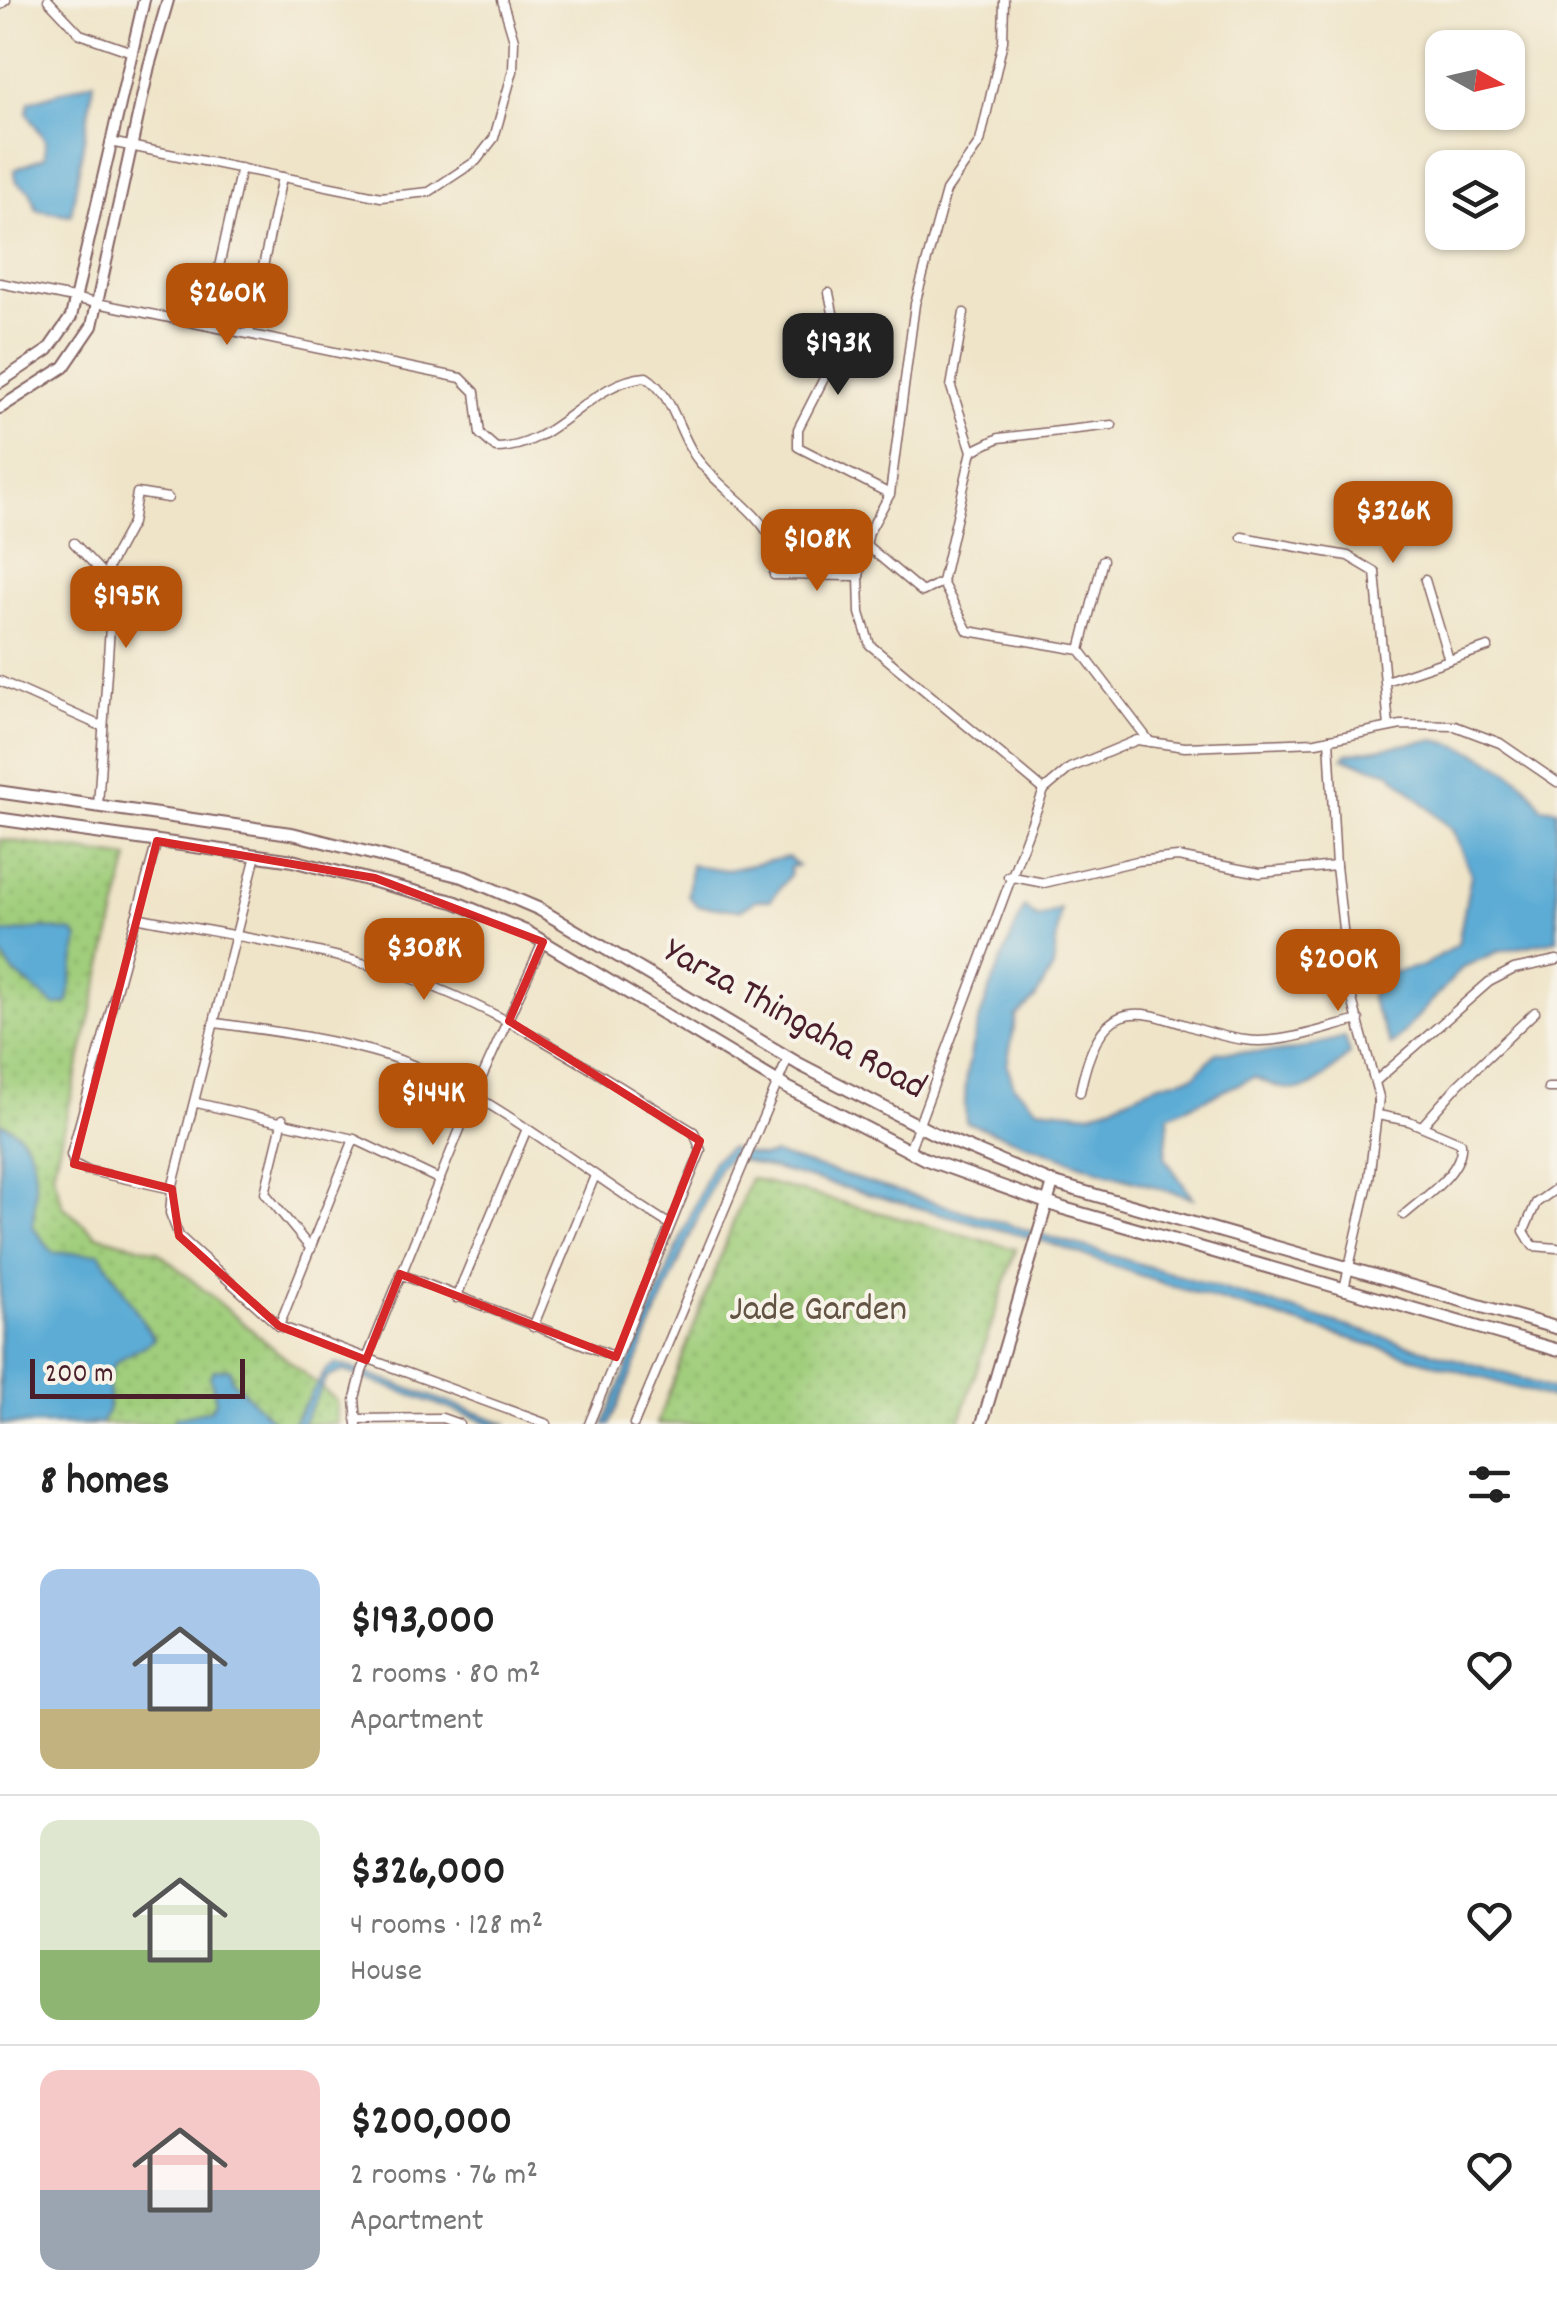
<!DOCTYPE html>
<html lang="en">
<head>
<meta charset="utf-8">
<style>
  :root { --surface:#fff; --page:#f2f2f2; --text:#222; --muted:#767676; --line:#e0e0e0; --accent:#b45309 }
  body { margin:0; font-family:Dekko,sans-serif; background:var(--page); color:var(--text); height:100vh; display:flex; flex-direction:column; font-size:38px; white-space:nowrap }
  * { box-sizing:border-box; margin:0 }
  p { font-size:32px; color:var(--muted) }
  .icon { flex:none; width:55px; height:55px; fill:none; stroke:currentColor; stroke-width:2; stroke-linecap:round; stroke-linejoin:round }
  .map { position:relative; height:1424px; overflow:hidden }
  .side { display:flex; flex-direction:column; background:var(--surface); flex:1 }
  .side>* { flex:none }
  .needle { width:65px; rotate:98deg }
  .tools { position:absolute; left:1425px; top:30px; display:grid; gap:20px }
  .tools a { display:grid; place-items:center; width:100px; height:100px; border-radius:20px; background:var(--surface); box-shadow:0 2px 8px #0004; font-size:50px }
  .scale { position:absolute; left:30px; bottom:25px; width:215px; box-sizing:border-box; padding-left:10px; border:5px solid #4a1f2b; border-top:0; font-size:28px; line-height:35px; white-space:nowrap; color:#4a1f2b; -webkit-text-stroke:8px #f7f3e8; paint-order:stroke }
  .price { position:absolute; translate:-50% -85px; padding:0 22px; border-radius:20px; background:var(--accent); color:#fff; font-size:32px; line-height:65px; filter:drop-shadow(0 2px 5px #0008) }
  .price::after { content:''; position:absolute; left:50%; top:60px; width:30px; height:22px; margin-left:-15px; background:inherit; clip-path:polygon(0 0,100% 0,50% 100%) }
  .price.current { background:#222; color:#fff }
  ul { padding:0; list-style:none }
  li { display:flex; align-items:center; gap:30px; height:250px; padding:0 40px }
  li+li { border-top:2px solid var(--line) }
  li span { display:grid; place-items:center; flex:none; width:280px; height:200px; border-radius:20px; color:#555 }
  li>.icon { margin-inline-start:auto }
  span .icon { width:120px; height:120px; fill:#fffc; stroke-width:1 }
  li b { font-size:42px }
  h2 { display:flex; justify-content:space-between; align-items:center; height:120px; padding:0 40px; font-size:42px }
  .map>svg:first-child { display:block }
</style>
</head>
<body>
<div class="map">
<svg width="1557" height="1424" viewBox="0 0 1557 1424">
  <defs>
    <pattern id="grass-dots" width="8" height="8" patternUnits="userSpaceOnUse" patternTransform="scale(2.5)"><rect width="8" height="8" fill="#a0ce7c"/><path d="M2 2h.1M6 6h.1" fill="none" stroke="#8bb06b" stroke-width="1.8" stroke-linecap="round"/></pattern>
  </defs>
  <rect width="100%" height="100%" fill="#f7f3e8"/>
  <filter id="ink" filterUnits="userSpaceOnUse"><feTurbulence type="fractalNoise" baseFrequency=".01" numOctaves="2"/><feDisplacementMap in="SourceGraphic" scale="20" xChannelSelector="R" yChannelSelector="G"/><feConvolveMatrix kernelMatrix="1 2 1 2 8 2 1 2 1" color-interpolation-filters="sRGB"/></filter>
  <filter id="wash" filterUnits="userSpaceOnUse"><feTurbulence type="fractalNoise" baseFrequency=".0048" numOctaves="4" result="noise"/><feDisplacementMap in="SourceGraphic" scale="40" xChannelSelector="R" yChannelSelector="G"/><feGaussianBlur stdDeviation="2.25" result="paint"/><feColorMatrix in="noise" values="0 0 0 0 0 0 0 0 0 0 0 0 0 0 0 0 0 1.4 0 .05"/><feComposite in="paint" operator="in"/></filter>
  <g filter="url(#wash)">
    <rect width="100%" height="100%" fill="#efe4c8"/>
    <!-- grass -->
    <g fill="url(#grass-dots)" stroke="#757654" stroke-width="2.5">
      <polygon points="0,839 129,858 53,1172 63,1206 96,1235 157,1251 336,1400 337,1424 0,1424"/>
      <polygon points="750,1178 1016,1249 959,1424 657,1424"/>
    </g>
    <!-- water -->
    <g fill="#5bacd5" stroke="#526680" stroke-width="2.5">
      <polygon points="94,81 71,215 37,210 30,191 17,182 14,170 45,157 45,140 27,113 29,102"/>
      <path d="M 1433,740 C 1469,745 1527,774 1541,807 L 1557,809 L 1557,940 L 1497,952 L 1463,967 L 1391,1046 L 1371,1000 L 1372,977 L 1423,966 L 1458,944 L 1471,874 L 1453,831 L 1390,772 L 1343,758 L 1346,754 Z"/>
      <polygon points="788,857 798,866 790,867 790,875 771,900 756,900 740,910 698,906 688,896 691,865 727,870"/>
      <path d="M 1024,907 L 1037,918 L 1060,909 L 1053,968 L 1034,1000 L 1016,1017 L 1007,1065 L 1014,1086 L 1038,1108 L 1092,1113 L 1159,1084 L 1195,1075 L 1217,1052 L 1286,1052 L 1345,1037 L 1350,1054 C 1311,1089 1306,1101 1254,1077 L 1169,1115 L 1165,1158 L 1193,1198 L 1104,1172 L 966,1122 C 958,1049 997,973 1024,907 Z"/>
      <polygon points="44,928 73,932 78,938 68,1003 55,1006 12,971 0,952 0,934"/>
      <path d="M 0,1123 C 44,1137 35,1189 33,1227 L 53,1253 L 100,1253 L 154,1339 C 142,1351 120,1354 112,1368 C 102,1385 118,1401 100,1424 L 0,1424 Z"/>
      <polygon points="729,1148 762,1157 774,1154 1516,1377 1557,1391 1557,1400 1165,1284 1046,1242 730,1157 719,1168 610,1424 604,1424 713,1161"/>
      <polygon points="336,1364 346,1366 508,1424 492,1424 344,1371 327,1377 302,1424 292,1424 326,1370"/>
      <polygon points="223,1369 230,1369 232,1380 276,1424 173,1424 175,1418 210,1410 216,1400 210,1377 214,1370"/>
    </g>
  </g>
  <g filter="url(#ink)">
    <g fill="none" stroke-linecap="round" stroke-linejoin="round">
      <defs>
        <g id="street">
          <polyline points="48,0 80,34 129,51"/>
          <polyline points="0,5 6,0"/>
          <polyline points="110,142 381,197 429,192 476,161 494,138 513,71 514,40 502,0"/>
          <path d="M 0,283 L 461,378 L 475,392 L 480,434 L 496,448 C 556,448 589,381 646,377 C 672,393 678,431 695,456 C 717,488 759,509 774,544 C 779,555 776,564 774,575 L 859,576"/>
          <polyline points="829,293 840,347 798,429 798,447 890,494"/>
          <polyline points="964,313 951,387 972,451"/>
          <polyline points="206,325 241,168"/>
          <polyline points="249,333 282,177"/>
          <polyline points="1242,537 1348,556 1375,572 1389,727"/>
          <polyline points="74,543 109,580"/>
          <polyline points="866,545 922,592 942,582 972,451 999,438 1112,425"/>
          <polyline points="1425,580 1449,660"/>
          <polyline points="942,582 968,631 1080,650 1150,742"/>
          <polyline points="1080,650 1103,560"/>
          <polyline points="0,681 101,726"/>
          <polyline points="1386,681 1488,647"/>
          <polyline points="1329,739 1336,866 1350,992 1379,1097 1369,1179 1344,1289"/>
          <polyline points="1044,790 1070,768 1137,740 1185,747 1316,742 1401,725 1455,726 1500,743 1557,782"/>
          <polyline points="98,806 112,597 108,567 132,523 137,493 168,498"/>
          <polyline points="157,841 71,1155 74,1164 86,1170 172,1189"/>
          <polyline points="256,855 172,1189 170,1213 179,1236 279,1326 547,1424"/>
          <polyline points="1008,876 1044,883 1137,861 1178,857 1260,873 1336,866"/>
          <path d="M 136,917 C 235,937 339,949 434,987 C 526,1024 609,1081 694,1132 L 701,1151 L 589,1424"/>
          <path d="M 216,1023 C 273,1031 333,1039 388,1056 C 481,1085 584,1172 669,1224"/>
          <polyline points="1377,1080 1489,982 1514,969 1557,960"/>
          <polyline points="1548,1088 1557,1088"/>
          <path d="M 1080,1092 C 1106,963 1163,1030 1245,1040 C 1282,1045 1324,1028 1359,1020"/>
          <polyline points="197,1103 354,1139 440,1180"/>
          <path d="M 1378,1115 L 1409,1121 L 1461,1143 C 1464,1172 1424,1197 1404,1215"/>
          <polyline points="283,1119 265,1193 311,1249"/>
          <polyline points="1422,1126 1458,1085 1535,1012"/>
          <polyline points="909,1151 1044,790 870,645 860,613 859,576 869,532 890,494 915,304 946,191 980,142 1003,41 1004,0"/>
          <polyline points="1557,1188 1536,1203 1524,1231 1533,1246 1557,1248"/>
          <polyline points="400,1274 616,1357"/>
          <polyline points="456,1298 526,1131"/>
          <polyline points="279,1326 354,1139"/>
          <polyline points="533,1327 594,1178"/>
          <polyline points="356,1419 442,1418 459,1424"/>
          <polyline points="357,1424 355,1398 362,1371 473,1097 543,942"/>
          <polyline points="634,1424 788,1058"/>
        </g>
        <g id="secondary">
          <polyline points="0,382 48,350 71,317 144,0"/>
          <polyline points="0,408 64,367 92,326 149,66 168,0"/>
          <polyline points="982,1424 1053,1183"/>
        </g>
        <g id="primary">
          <polyline points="0,792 294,834 464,877 539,909 799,1064 935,1134 1053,1183 1557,1328"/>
          <polyline points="0,819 290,860 455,902 527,932 786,1087 925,1159 1062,1208 1557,1350"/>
        </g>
      </defs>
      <!-- street casing -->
      <use href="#street" stroke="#846462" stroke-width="11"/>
      <!-- secondary casing -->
      <use href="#secondary" stroke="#846462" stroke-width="14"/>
      <!-- primary casing -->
      <use href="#primary" stroke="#846462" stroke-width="15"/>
      <!-- street -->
      <use href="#street" stroke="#fff" stroke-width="8"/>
      <!-- secondary -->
      <use href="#secondary" stroke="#fff" stroke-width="10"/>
      <!-- primary -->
      <use href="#primary" stroke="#fff" stroke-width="11"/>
    </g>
  </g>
  <!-- marked area -->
  <path fill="none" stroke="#d62828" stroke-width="8" stroke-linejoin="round" d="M 157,841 L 375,878 L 543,942 L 509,1021 L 700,1141 L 616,1357 L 400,1274 L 366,1360 L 279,1326 L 179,1236 L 172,1189 L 74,1164 Z"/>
  <g text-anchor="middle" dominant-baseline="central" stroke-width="8" stroke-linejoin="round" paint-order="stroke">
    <!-- street labels -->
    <g font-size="38" fill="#4a1f2b" stroke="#f7f3e8">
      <text transform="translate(794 1021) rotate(29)">Yarza Thingaha Road</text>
    </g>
    <!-- park labels -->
    <g font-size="38" fill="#645443" stroke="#f7f3e8">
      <text x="818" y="1311">Jade Garden</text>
    </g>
  </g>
</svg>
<div class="tools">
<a><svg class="needle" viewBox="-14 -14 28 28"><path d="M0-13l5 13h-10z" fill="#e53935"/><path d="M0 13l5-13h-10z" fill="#767676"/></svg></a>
<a><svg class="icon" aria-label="layers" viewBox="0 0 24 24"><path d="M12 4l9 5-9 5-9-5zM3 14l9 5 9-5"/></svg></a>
</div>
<div class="scale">200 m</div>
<b class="price" style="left:227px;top:348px">$260K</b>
<b class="price current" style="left:838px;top:398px">$193K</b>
<b class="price" style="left:1393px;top:566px">$326K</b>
<b class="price" style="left:817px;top:594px">$108K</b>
<b class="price" style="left:126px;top:651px">$195K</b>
<b class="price" style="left:424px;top:1003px">$308K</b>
<b class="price" style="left:1338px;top:1014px">$200K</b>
<b class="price" style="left:433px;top:1148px">$144K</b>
</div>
<section class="side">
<h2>8 homes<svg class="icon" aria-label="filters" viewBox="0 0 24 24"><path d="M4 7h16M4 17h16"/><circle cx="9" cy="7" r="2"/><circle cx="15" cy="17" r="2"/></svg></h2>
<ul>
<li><span style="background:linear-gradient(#a9c7e8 70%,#c2b280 0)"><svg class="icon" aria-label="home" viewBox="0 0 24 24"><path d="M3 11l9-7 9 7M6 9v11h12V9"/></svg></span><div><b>$193,000</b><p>2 rooms · 80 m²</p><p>Apartment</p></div><svg class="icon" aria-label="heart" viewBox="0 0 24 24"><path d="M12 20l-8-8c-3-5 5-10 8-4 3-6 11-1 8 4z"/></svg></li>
<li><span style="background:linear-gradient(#dfe7d0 65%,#8fb573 0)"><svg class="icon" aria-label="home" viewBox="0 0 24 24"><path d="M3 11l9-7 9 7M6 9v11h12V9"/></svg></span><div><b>$326,000</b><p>4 rooms · 128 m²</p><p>House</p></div><svg class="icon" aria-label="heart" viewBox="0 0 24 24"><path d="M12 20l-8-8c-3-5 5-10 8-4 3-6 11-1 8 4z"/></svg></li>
<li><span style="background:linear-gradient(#f6c9c9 60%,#9aa5b1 0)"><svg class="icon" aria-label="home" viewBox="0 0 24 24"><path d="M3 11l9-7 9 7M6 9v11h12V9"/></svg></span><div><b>$200,000</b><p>2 rooms · 76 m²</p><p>Apartment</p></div><svg class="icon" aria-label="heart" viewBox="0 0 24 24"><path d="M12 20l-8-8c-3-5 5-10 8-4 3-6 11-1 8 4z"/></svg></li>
</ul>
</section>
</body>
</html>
